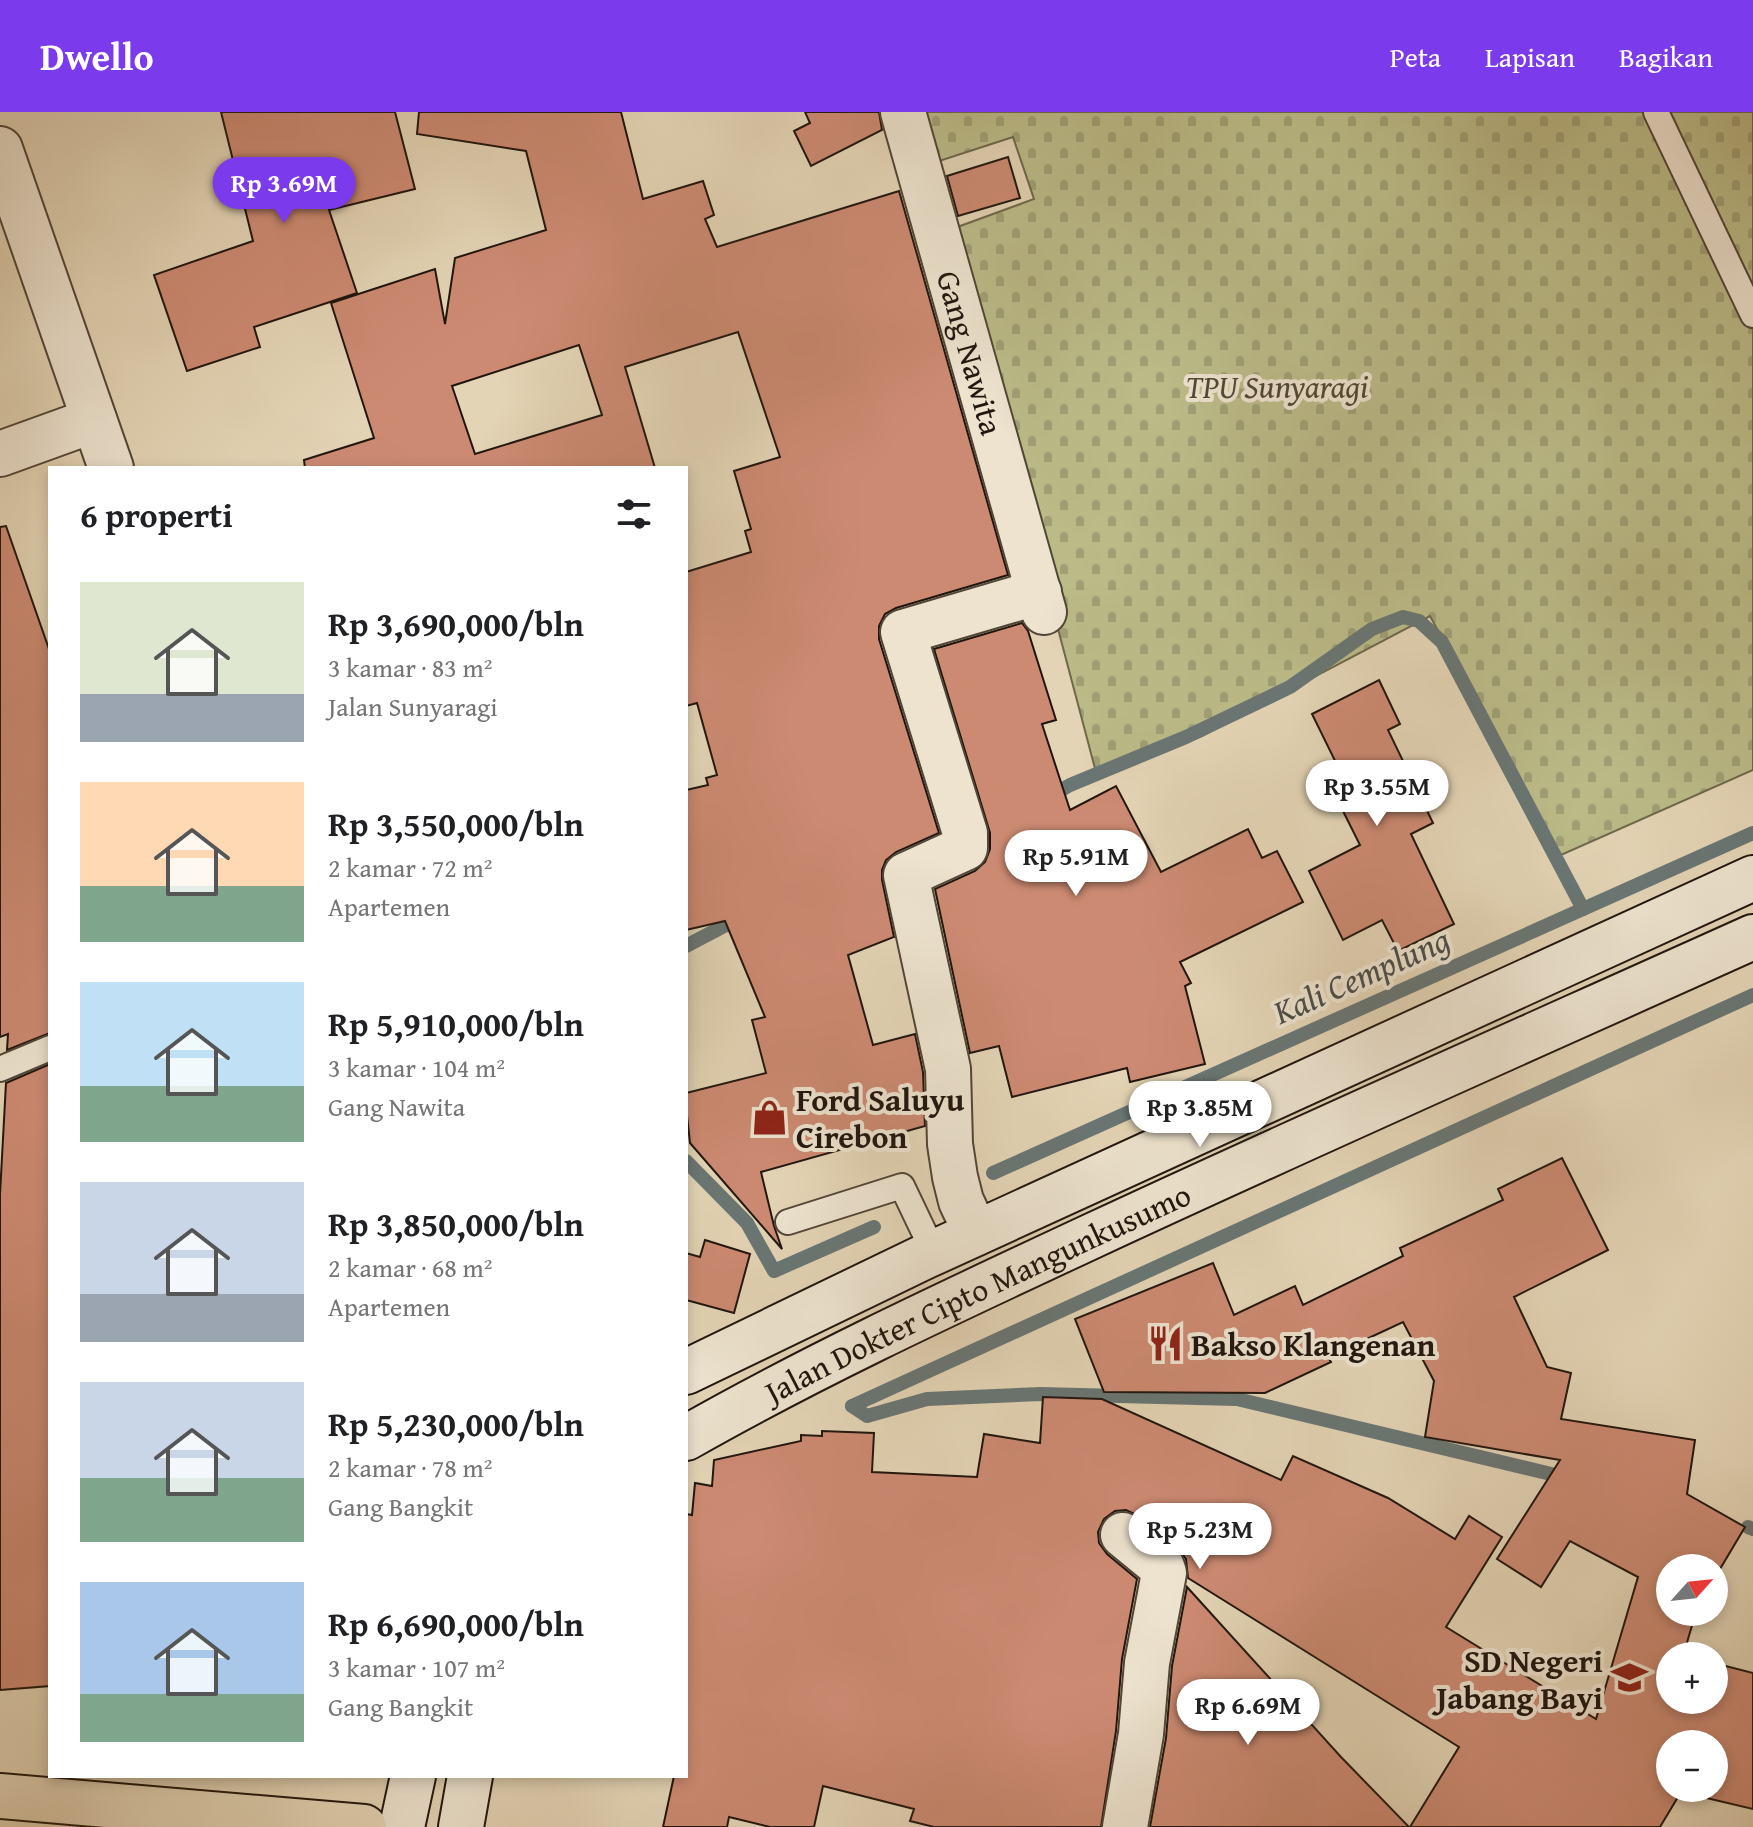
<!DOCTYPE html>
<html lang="id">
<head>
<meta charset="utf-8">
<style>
  :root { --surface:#fff; --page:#f2f2f2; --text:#202124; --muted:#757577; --accent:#7c3aed }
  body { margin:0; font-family:"Gentium Book Plus",serif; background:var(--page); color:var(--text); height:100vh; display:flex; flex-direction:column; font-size:30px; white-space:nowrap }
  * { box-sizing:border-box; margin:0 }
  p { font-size:26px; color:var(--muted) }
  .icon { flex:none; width:44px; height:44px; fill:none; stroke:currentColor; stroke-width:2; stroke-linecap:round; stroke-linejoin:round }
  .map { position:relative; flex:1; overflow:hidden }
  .drawer { position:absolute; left:48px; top:354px; width:640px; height:1312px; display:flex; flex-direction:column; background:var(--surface); border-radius:0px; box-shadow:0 4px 12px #0003 }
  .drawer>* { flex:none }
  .needle { width:52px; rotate:63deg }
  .fabs { position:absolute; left:1656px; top:1442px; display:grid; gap:16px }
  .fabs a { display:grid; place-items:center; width:72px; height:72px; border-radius:50%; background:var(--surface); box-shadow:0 4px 12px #0003; font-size:40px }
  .price { position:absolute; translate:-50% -68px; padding:0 18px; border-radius:28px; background:#fff; color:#222; font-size:26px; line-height:52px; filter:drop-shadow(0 2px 4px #0008) }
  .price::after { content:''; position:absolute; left:50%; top:48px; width:24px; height:18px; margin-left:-12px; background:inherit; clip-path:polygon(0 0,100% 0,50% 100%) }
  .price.active { background:var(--accent); color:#fff }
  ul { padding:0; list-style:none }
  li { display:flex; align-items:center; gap:24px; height:200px; padding:0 32px }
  li span { display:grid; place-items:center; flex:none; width:224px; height:160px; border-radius:0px; color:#555 }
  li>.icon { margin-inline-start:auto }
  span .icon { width:96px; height:96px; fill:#fffc; stroke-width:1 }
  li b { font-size:34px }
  h2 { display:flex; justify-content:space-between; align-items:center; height:96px; padding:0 32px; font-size:34px }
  header { display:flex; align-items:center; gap:48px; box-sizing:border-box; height:112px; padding:0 40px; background:var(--accent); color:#fff }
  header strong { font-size:38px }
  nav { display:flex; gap:44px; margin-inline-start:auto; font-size:28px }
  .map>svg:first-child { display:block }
</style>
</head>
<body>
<header>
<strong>Dwello</strong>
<nav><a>Peta</a><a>Lapisan</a><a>Bagikan</a></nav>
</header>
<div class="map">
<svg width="1753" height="1715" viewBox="0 0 1753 1715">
  <defs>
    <pattern id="cemetery-stones" width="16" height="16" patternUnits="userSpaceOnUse" patternTransform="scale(2)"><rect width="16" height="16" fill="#bb8"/><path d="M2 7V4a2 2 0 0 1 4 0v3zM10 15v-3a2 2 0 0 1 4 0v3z" fill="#a0a074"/></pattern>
  </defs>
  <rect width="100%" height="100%" fill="#e3d4b5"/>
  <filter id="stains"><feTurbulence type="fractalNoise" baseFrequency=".0025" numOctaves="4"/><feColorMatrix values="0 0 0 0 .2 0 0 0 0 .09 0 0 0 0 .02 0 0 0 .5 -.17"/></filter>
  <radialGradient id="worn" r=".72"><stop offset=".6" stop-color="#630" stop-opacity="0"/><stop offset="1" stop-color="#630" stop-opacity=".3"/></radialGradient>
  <!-- cemetery -->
  <polygon fill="url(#cemetery-stones)" stroke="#6e684c" stroke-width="2" points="918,0 1753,0 1753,658 1561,743 1430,504 1202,624 1097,664 952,117 1034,87 1013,25 933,51"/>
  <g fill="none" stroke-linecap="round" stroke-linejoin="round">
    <!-- stream -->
    <g stroke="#697674" stroke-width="14">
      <polyline points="1049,685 1070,673 1186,625 1290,575 1372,517 1403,505 1419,509 1442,530 1583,797"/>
      <polyline points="686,834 724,814 744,808"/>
      <polyline points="686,1049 747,1111 774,1159 874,1115"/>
      <polyline points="993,1061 1753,721"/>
      <polyline points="852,1294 1753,883"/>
      <polyline points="852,1294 867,1304 927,1287 1041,1282 1237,1287 1568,1366"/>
      <polyline points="1748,1415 1753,1417"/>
    </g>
  </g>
  <!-- building -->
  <g fill="#cc8a72" stroke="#21160f" stroke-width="2" fill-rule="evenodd">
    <polygon points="221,0 395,0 415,77 329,98 357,181 254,215 260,235 187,259 154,163 253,129"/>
    <path d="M 419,0 L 621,0 L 643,87 L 703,69 L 714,103 L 705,107 L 717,135 L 899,79 L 1008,463 L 896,496 L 885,502 L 879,514 L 879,527 L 939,721 L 896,740 L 886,748 L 882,758 L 882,768 L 894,825 L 848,843 L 873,933 L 915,922 L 923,960 L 925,1014 L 761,1060 L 774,1114 L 782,1137 L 690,1031 L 686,994 L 686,981 L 766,961 L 752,908 L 765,905 L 725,809 L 686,818 L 686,678 L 708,673 L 706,666 L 717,663 L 697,591 L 686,594 L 686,460 L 751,440 L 745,419 L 751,417 L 734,359 L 780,345 L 738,220 L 625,255 L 655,356 L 305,356 L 304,348 L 374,326 L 331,191 L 435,157 L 445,212 L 455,146 L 546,118 L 526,39 L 417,22 ZM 579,233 L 602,303 L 475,342 L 452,274 Z"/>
    <polygon points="805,0 879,0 882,18 811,54 794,19 810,11"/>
    <polygon points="1008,45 1020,86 958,104 947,64"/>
    <polygon points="6,414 50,540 50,921 7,938 8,922 0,925 0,415"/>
    <polygon points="1022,511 1028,519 1056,608 1042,612 1070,698 1116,674 1161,760 1248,717 1262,746 1277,739 1303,790 1180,850 1191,871 1185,874 1205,952 1130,970 1127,956 1012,985 999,934 970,941 935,777 975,759 985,750 990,737 990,721 934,537"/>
    <polygon points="1379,568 1400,612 1388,618 1433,711 1411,722 1454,812 1398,839 1382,808 1343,828 1309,759 1360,733 1330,673 1344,667 1312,602"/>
    <polygon points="50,952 50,1574 0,1578 0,1082 6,971"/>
    <path d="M 1562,1046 L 1608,1138 L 1514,1185 L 1547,1255 L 1571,1261 L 1561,1307 L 1695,1328 L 1687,1382 L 1745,1415 L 1714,1467 L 1714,1456 L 1670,1456 L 1670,1500 L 1696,1500 L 1683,1544 L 1670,1544 L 1670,1588 L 1714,1588 L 1714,1551 L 1753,1561 L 1753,1697 L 1681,1680 L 1660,1715 L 1410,1715 L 1459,1635 L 1188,1466 L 1186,1447 L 1178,1436 L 1139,1404 L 1126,1398 L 1115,1399 L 1104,1407 L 1098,1420 L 1099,1431 L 1107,1442 L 1137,1467 L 1122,1547 L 1116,1619 L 1101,1715 L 934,1715 L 910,1709 L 914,1697 L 823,1674 L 814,1715 L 770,1715 L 729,1705 L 727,1715 L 663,1715 L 674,1664 L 686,1664 L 686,1402 L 692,1403 L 695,1371 L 712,1374 L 714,1348 L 801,1329 L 801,1323 L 822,1324 L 822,1319 L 874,1321 L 872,1360 L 977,1365 L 984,1322 L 1040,1331 L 1043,1285 L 1102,1287 L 1281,1368 L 1293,1344 L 1388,1386 L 1455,1427 L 1469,1404 L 1502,1425 L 1446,1515 L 1596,1607 L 1638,1465 L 1570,1429 L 1541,1475 L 1497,1447 L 1560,1348 L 1425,1325 L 1434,1269 L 1403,1210 L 1328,1245 L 1331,1250 L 1265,1281 L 1104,1280 L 1075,1207 L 1213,1151 L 1234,1203 L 1295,1174 L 1303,1193 L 1403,1144 L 1400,1136 L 1503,1088 L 1498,1077 ZM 1670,1632 L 1714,1632 L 1714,1676 L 1670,1676 Z"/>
    <polygon points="705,1128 750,1142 734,1201 686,1188 686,1141 700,1145"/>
    <polygon points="1187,1475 1341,1645 1409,1715 1150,1715 1166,1626 1172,1554"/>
  </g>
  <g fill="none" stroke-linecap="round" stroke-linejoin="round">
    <defs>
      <g id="service">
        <polyline points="1656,0 1753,203"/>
        <polyline points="0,957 50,936"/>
        <polyline points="788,1110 902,1074 934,1141"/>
      </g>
      <g id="minor">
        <path id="s1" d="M 903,0 L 1044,500"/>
        <polyline points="0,37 111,356"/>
        <polyline points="0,342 94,308"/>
        <polyline points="976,1121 961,1089 955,1065 950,1032 948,957 906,763 965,736 965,721 903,520 1039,480"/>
        <polyline points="1123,1423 1162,1455 1164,1461 1147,1551 1141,1622 1125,1715"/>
      </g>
      <g id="secondary">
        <polyline points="686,1260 924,1145 1753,766"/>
        <path id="s2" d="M 686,1326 C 818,1251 955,1188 1092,1124 C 1311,1022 1533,924 1753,825"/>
        <polyline points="402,1715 413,1664"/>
        <polyline points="461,1715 470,1664"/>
      </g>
      <polyline id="primary" points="0,1684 364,1715"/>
    </defs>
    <!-- service casing -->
    <use href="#service" stroke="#524638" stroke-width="28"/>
    <!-- minor casing -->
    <use href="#minor" stroke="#524638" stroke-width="48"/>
    <!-- secondary casing -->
    <use href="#secondary" stroke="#21160f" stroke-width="48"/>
    <!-- primary casing -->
    <use href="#primary" stroke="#21160f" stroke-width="48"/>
    <!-- service -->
    <use href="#service" stroke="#ede3cf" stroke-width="24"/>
    <!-- minor -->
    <use href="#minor" stroke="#ede3cf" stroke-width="44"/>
    <!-- secondary -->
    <use href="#secondary" stroke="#ede3cf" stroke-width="44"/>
    <!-- primary -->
    <use href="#primary" stroke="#e3d4b5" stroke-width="44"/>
  </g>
  <!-- icons -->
  <defs>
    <symbol id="shop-bare" viewBox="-9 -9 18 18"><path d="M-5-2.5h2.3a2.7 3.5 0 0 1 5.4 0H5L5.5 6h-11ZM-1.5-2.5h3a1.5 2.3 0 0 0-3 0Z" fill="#8f2418" stroke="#ede3cf" stroke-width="2.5" paint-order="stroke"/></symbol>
    <symbol id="restaurant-bare" viewBox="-9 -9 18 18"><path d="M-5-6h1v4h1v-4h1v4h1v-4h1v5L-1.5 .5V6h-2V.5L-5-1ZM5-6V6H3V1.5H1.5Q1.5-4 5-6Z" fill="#8f2418" stroke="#ede3cf" stroke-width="2.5" paint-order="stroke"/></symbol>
    <symbol id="school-bare" viewBox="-9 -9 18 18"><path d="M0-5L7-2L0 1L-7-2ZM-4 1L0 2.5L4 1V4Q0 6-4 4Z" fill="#8f2418" stroke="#ede3cf" stroke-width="2.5" paint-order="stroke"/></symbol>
  </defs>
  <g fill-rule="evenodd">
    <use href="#shop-bare" x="744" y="980" width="51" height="51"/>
    <use href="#restaurant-bare" x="1140" y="1206" width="51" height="51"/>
    <use href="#school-bare" x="1604" y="1540" width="51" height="51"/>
  </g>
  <g text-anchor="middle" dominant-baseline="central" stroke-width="8" stroke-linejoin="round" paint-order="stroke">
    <!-- street labels -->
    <g font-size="32" fill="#21160f" stroke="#ede3cf">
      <text stroke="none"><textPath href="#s1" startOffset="250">Gang Nawita</textPath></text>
      <text stroke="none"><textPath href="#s2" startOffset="326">Jalan Dokter Cipto Mangunkusumo</textPath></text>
    </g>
    <!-- park labels -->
    <g font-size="32" font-style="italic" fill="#4f4833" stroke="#ede3cf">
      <text x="1277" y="274">TPU Sunyaragi</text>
    </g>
    <!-- poi labels -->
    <g font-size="32" font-weight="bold" fill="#21160f" stroke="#ede3cf" text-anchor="start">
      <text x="796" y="987">Ford Saluyu<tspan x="796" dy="37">Cirebon</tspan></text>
      <text x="1191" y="1232">Bakso Klangenan</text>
      <text x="1603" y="1548" text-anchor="end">SD Negeri<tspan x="1603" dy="37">Jabang Bayi</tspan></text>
    </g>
    <!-- water labels -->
    <g font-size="34" font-style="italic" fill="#4b4e4a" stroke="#ede3cf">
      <text transform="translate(1361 863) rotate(-24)">Kali Cemplung</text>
    </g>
  </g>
  <rect width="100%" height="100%" filter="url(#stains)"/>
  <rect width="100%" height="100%" fill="url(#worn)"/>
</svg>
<div class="fabs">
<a><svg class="needle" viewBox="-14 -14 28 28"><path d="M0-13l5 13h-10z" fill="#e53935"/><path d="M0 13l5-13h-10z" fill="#757577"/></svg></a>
<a>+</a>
<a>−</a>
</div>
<b class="price active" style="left:284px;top:113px">Rp 3.69M</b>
<b class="price" style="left:1377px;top:716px">Rp 3.55M</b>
<b class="price" style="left:1076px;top:786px">Rp 5.91M</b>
<b class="price" style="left:1200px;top:1037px">Rp 3.85M</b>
<b class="price" style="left:1200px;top:1459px">Rp 5.23M</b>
<b class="price" style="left:1248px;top:1635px">Rp 6.69M</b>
<section class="drawer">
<h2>6 properti<svg class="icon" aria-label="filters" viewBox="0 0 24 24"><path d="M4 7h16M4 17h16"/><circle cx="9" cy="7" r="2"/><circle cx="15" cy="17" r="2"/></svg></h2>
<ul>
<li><span style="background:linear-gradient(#dfe7d0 70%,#9aa5b1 0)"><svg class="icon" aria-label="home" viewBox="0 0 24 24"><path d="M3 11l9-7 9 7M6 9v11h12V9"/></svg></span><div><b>Rp 3,690,000/bln</b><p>3 kamar · 83 m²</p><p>Jalan Sunyaragi</p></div></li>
<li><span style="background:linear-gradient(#ffd9b3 65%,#7fa58c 0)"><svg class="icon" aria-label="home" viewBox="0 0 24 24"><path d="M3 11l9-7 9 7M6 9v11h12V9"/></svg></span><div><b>Rp 3,550,000/bln</b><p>2 kamar · 72 m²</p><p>Apartemen</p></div></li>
<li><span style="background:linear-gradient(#bfe0f5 65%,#7fa58c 0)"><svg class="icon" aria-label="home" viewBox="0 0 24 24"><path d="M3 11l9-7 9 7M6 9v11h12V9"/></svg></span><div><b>Rp 5,910,000/bln</b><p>3 kamar · 104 m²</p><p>Gang Nawita</p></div></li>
<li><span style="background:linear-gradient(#c9d6e8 70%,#9aa5b1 0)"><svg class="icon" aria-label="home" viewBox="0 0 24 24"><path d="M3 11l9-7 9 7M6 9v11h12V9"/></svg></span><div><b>Rp 3,850,000/bln</b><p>2 kamar · 68 m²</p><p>Apartemen</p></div></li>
<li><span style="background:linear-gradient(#c9d6e8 60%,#7fa58c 0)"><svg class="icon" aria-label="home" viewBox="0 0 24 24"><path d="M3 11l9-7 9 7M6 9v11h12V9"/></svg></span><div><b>Rp 5,230,000/bln</b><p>2 kamar · 78 m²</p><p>Gang Bangkit</p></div></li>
<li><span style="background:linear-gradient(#a9c7e8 70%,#7fa58c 0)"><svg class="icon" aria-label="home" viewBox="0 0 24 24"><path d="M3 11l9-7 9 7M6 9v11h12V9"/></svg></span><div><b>Rp 6,690,000/bln</b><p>3 kamar · 107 m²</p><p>Gang Bangkit</p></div></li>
</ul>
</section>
</div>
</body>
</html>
